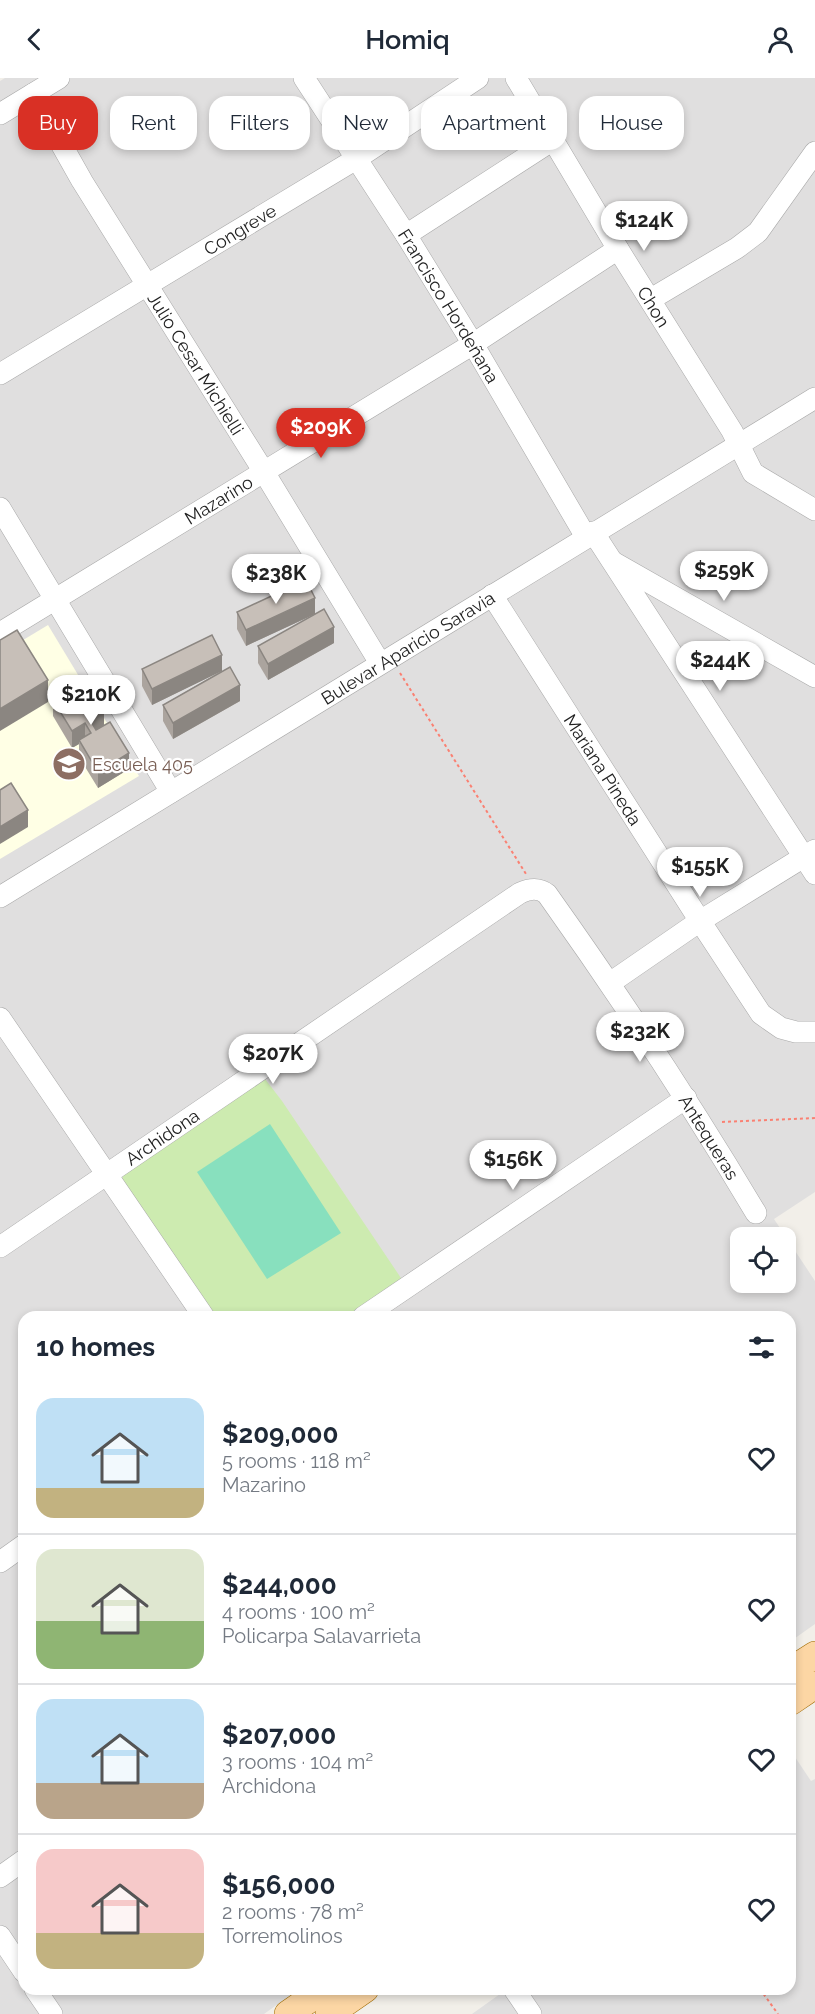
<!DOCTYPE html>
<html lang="en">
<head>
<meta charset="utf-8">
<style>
  :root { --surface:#fff; --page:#f2f2f3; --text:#1f2937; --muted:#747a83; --line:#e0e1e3; --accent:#d93025 }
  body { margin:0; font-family:Raleway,sans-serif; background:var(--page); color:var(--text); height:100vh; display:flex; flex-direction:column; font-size:22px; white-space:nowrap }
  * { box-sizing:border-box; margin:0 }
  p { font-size:20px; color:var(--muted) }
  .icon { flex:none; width:33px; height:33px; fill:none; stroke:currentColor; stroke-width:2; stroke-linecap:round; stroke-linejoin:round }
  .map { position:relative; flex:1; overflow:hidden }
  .drawer { position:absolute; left:18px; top:1233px; width:778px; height:684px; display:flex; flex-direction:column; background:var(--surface); border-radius:18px; box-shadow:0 3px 9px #0003 }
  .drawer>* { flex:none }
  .hud { position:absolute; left:18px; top:18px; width:780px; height:54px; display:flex; gap:12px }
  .fabs { position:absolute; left:730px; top:1149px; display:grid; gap:12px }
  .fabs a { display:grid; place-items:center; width:66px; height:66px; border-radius:12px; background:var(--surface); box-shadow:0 3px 9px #0003; font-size:30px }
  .price { position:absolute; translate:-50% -51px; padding:0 14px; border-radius:21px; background:#fff; color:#222; font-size:20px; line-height:39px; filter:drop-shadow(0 2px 3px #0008) }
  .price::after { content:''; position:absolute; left:50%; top:36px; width:18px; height:14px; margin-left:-9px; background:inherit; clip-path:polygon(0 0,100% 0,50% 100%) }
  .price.on { background:var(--accent); color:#fff }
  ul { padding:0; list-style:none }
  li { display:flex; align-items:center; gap:18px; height:150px; padding:0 18px }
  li+li { border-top:2px solid var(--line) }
  li span { display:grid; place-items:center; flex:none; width:168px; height:120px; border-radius:18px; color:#555 }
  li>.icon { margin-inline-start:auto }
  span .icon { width:72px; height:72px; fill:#fffc; stroke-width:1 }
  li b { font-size:26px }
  h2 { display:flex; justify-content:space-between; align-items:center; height:72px; padding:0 18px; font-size:26px }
  .tag { padding:0 21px; border-radius:18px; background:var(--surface); box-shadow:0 3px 9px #0003; font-size:21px; line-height:54px }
  .tag.on { background:var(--accent); color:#fff }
  header { display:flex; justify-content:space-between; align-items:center; height:78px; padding:0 18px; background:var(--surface); font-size:27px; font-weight:600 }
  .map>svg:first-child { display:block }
</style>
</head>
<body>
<header><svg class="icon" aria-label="back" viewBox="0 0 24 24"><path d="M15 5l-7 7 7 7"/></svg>Homiq<svg class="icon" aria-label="person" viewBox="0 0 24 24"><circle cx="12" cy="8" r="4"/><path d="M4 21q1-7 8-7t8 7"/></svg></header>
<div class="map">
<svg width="815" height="1936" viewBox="0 0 815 1936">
  <rect width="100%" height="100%" fill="#f2efe9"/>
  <!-- residential -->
  <g fill="#e0dfdf" fill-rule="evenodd">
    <path d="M 5,0 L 815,0 L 815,1114 L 774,1141 L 815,1203 L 815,1546 L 791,1563 L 790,1239 L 24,1239 L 24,1911 L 299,1911 L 264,1936 L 0,1936 L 0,3 ZM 741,1160 L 786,1160 L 786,1204 L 741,1204 Z"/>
    <polygon points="791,1673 811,1703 815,1701 815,1936 472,1936 507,1911 790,1911"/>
  </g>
  <!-- education -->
  <polygon fill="#ffffe5" points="48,547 139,698 0,781 0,576"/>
  <!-- grass -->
  <polygon fill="#cdebb0" points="262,997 282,1023 403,1203 349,1239 210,1239 122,1101 124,1094"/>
  <!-- pitch -->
  <polygon fill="#88e0be" points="270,1046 341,1155 267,1201 197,1094"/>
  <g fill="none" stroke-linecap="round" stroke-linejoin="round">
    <defs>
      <g id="minor">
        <path id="s1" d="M 304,0 L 406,157 L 473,266 L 586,459"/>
        <path id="s2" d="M 516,0 L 618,171 L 732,353 L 753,395 L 815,432"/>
        <path id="s3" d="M 33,16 L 82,103 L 264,394 L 380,585"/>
        <polyline points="0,36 59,0"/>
        <polyline points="406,157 553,62"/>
        <polyline points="651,221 737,170 758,154 815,74"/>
        <path id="s4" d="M 0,296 L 356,81 L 478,0"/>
        <polyline points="0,430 171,714"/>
        <polyline points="593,454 815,796"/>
        <polyline points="615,485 815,599"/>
        <path id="s5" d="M 492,517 L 700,843 L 761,936 L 781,950 L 796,954 L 815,954"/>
        <path id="s6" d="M 0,555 L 473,266 L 618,171"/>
        <path id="s7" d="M 0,819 L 815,320"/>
        <polyline points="610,905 700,843 815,772"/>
        <polyline points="0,940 204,1239"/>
        <path id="s8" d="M 0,1169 L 520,815 C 529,811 538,809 547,816 C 621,920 691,1026 756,1135"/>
        <polyline points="363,1239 686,1020"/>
        <polyline points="0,1484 24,1467"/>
        <polyline points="0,1799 24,1782"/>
        <polyline points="0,1858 24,1894"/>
        <polyline points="35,1911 52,1936"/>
        <polyline points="514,1911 531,1936"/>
      </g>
      <g id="major">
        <polyline points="790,1593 815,1577"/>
        <polyline points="790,1624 815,1607"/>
        <polyline points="288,1936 324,1911"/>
        <polyline points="329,1936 365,1911"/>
      </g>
    </defs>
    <!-- minor casing -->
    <use href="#minor" stroke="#a9a9a9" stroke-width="22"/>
    <!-- major casing -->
    <use href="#major" stroke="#a06b00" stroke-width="28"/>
    <!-- path -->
    <g stroke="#fa8072" stroke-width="2" stroke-dasharray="3 3" stroke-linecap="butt">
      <polyline points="400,595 526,796"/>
      <polyline points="722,1044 815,1040"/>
      <polyline points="760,1911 778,1936"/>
    </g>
    <!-- minor -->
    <use href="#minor" stroke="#fff" stroke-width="21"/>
    <!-- major -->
    <use href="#major" stroke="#fcd6a4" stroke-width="27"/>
  </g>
  <!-- wall -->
  <g fill="#aba49e">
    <polygon points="237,534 315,536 246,568 237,551"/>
    <polygon points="334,565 268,602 258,585 258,568"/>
    <polygon points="142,591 222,593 240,623 173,661 163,643 163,627 221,593 152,627 142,608"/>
    <polygon points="53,622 104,647 129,691 98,710 79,679 79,666 72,670 53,638"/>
  </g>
  <!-- shaded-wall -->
  <g fill="#8b8681">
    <polygon points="315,520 315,536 246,568 246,552"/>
    <polygon points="334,549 334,565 268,602 268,586"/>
    <polygon points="222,577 222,593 152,627 152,611"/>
    <polygon points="48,602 48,624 0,653 0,631"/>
    <polygon points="240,607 240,623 173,661 173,645"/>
    <polygon points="104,634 104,650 91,655 90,642"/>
    <polygon points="85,645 85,662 79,662 79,666 72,670 72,653"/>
    <polygon points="129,675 129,691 98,710 98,694"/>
    <polygon points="28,732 28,749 0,766 0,749"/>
  </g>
  <!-- building -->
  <g fill="#c7bfb8" stroke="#8b8681" stroke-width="1.5">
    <polygon points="306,502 315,520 246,552 237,534"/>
    <polygon points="324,531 334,549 268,586 258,568"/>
    <polygon points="17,552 48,602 0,631 0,562"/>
    <polygon points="212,557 222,577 152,611 142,591"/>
    <polygon points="230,589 240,607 173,645 163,627"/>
    <polygon points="85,602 104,634 90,642 96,652 110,644 129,675 98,694 79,662 91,655 85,645 72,653 53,622"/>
    <polygon points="11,705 28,732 0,749 0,712"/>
  </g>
  <!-- icons -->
  <defs>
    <symbol id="school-disc" viewBox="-11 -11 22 22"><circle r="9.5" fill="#8d6e63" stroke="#fff"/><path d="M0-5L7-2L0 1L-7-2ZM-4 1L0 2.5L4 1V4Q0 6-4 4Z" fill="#fff"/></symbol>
  </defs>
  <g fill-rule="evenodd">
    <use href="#school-disc" x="50" y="667" width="38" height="38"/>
  </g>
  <g text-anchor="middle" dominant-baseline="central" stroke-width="4.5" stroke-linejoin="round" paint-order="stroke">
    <!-- street labels -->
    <g font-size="18" fill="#222" stroke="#fff">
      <text stroke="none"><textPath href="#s4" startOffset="280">Congreve</textPath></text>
      <text stroke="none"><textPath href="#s1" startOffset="270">Francisco Hordeñana</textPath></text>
      <text stroke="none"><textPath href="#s2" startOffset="267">Chon</textPath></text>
      <text stroke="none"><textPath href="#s3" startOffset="315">Julio Cesar Michielli</textPath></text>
      <text stroke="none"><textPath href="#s6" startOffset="256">Mazarino</textPath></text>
      <text stroke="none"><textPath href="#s7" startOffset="478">Bulevar Aparicio Saravia</textPath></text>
      <text stroke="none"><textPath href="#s5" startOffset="207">Mariana Pineda</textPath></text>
      <text stroke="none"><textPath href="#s8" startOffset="196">Archidona</textPath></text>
      <text stroke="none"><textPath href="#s8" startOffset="950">Antequeras</textPath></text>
    </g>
    <!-- education labels -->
    <g font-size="18" fill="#785e54" stroke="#fff" text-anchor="start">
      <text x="92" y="686">Escuela 405</text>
    </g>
  </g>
</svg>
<div class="fabs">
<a><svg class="icon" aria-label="locate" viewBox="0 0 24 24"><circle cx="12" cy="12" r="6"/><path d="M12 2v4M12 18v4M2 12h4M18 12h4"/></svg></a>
</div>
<b class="price" style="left:644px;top:174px">$124K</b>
<b class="price on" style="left:321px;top:381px">$209K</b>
<b class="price" style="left:724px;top:524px">$259K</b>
<b class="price" style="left:276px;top:527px">$238K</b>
<b class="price" style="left:720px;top:614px">$244K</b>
<b class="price" style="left:91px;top:648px">$210K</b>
<b class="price" style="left:700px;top:820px">$155K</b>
<b class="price" style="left:640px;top:985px">$232K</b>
<b class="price" style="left:273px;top:1007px">$207K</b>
<b class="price" style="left:513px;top:1113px">$156K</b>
<div class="hud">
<a class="tag on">Buy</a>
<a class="tag">Rent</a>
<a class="tag">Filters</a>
<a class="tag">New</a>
<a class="tag">Apartment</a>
<a class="tag">House</a>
</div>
<section class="drawer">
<h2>10 homes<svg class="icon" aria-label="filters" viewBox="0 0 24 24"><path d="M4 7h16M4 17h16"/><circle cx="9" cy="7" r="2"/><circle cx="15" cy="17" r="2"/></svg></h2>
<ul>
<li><span style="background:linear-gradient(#bfe0f5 75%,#c2b280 0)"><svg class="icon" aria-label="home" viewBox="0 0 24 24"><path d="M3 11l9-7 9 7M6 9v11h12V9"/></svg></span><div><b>$209,000</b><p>5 rooms · 118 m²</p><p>Mazarino</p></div><svg class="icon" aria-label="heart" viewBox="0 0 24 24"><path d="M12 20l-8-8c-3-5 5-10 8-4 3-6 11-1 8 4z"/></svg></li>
<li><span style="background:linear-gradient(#dfe7d0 60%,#8fb573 0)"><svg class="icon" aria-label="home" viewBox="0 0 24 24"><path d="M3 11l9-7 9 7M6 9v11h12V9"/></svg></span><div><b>$244,000</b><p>4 rooms · 100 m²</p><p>Policarpa Salavarrieta</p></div><svg class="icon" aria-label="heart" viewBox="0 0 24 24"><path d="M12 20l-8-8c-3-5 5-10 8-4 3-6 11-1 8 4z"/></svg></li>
<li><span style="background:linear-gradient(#bfe0f5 70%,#b9a48a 0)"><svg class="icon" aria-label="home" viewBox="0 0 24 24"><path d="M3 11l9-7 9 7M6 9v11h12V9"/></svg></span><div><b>$207,000</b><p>3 rooms · 104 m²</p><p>Archidona</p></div><svg class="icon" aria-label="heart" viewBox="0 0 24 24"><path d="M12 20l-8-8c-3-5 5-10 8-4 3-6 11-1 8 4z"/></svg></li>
<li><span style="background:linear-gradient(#f6c9c9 70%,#c2b280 0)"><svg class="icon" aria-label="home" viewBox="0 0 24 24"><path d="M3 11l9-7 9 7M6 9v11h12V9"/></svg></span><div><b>$156,000</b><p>2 rooms · 78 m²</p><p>Torremolinos</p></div><svg class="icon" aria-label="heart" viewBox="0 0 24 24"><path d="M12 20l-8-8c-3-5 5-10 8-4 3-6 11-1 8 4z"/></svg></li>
</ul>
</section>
</div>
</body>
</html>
